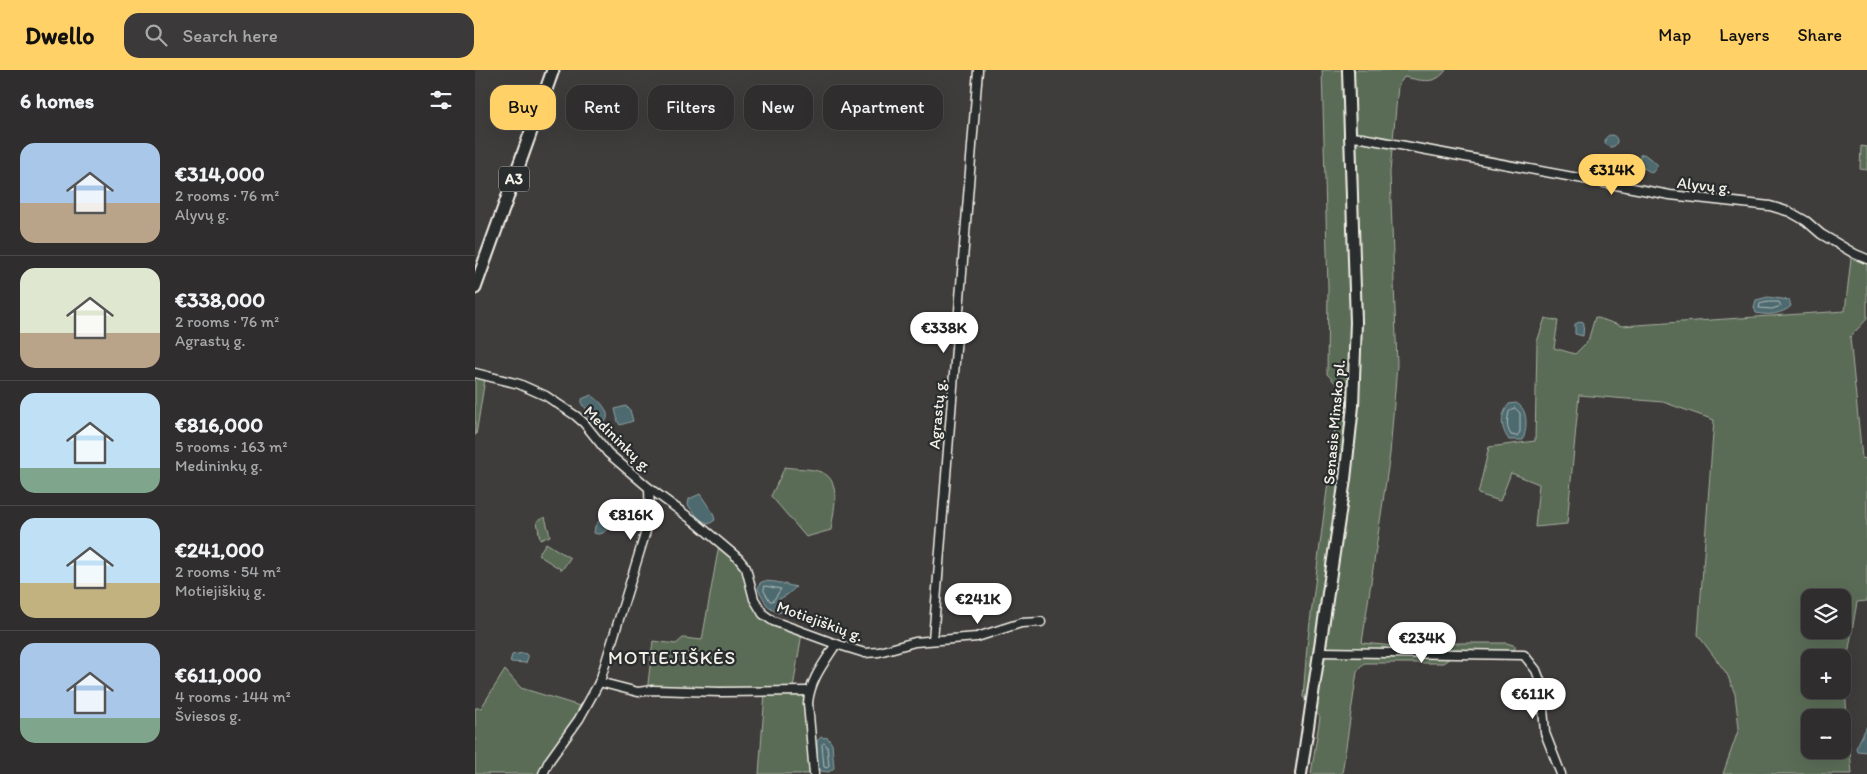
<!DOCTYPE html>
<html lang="en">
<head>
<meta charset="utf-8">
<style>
  :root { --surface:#2f2d2d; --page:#3b3939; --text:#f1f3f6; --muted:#a7a8aa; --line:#4a4949; --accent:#ffd166 }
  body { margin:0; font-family:Itim,sans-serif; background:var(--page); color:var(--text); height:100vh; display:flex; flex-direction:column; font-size:19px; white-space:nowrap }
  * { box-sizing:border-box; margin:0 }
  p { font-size:16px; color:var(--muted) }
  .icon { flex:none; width:28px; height:28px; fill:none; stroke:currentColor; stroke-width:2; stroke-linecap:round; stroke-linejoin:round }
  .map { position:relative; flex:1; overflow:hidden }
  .details { display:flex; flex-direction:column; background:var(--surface); width:475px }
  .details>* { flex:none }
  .guide { position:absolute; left:15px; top:15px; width:475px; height:45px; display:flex; gap:10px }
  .buttons { position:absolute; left:1326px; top:519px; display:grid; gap:10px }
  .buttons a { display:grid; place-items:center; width:50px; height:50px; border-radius:10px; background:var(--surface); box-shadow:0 5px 20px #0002,0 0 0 1px var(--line); font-size:25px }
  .price { position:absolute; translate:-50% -42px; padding:0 11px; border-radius:18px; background:#fff; color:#222; font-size:16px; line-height:32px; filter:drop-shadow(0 1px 2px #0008) }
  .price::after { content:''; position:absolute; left:50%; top:30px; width:15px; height:11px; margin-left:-8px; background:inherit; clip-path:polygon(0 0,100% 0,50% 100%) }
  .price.current { background:var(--accent); color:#111 }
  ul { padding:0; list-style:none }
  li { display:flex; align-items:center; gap:15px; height:125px; padding:0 20px }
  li+li { border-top:1px solid var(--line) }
  li span { display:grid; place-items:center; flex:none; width:140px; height:100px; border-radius:15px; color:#555 }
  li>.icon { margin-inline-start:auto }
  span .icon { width:60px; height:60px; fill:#fffc; stroke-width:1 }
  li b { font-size:21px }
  h2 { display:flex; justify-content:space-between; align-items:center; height:60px; padding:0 20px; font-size:21px }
  .tag { padding:0 18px; border-radius:15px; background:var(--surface); box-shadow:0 5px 20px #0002,0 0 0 1px var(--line); font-size:18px; line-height:45px }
  .tag.current { background:var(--accent); color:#111 }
  header { display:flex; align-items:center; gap:30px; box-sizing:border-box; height:70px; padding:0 25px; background:var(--accent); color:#111 }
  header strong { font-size:24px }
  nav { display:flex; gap:28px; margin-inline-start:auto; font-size:18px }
  .search { width:350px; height:45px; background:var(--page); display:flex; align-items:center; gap:12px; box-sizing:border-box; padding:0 18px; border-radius:15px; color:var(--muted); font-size:19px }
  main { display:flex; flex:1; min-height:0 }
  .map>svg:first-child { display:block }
</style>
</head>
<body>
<header>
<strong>Dwello</strong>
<div class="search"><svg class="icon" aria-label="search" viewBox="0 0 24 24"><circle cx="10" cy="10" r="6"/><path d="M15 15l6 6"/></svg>Search here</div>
<nav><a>Map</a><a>Layers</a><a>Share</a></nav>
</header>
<main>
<section class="details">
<h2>6 homes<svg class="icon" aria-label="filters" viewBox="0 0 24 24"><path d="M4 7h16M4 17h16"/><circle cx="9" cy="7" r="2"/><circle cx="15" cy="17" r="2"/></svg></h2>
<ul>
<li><span style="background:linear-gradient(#a9c7e8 60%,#b9a48a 0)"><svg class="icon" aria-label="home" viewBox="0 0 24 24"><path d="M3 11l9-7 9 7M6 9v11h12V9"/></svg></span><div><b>€314,000</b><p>2 rooms · 76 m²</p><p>Alyvų g.</p></div></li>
<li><span style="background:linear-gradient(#dfe7d0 65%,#b9a48a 0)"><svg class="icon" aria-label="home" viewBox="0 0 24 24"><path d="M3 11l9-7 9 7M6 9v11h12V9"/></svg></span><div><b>€338,000</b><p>2 rooms · 76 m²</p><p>Agrastų g.</p></div></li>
<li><span style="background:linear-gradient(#bfe0f5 75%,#7fa58c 0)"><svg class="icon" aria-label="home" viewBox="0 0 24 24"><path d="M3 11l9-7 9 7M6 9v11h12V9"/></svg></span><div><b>€816,000</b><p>5 rooms · 163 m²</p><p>Medininkų g.</p></div></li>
<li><span style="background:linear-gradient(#bfe0f5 65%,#c2b280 0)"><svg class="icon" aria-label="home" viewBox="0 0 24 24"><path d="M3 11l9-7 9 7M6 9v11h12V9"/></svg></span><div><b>€241,000</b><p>2 rooms · 54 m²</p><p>Motiejiškių g.</p></div></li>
<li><span style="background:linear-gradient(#a9c7e8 75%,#7fa58c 0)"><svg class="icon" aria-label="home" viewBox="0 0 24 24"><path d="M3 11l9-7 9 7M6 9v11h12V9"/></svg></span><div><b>€611,000</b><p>4 rooms · 144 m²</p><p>Šviesos g.</p></div></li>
</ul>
</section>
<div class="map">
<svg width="1392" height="704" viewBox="0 0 1392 704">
  <rect width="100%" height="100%" fill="#3f3c3c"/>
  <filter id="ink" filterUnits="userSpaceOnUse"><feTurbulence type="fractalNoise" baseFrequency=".02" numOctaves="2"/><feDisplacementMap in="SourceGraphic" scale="10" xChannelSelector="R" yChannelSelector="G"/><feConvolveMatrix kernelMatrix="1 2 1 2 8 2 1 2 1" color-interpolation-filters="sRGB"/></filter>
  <g filter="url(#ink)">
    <!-- green -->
    <g fill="#5a6c56" stroke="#a7ae9f" fill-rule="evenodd">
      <path d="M 847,0 L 971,0 C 960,16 945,10 929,7 L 923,16 L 915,102 L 922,295 L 915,384 L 887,573 L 931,577 L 954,573 L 1032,573 L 1041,576 L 1039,580 L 984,582 L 968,593 L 889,593 L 882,602 L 867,704 L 836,704 L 845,647 L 828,627 L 832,576 L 865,318 L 852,304 L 853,218 Z"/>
      <polygon points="1386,76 1392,77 1392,100 1385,99"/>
      <path d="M 1377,180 L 1392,185 L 1392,249 L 1375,267 L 1387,388 L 1392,389 L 1392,531 L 1382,532 L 1369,608 L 1377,704 L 1248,704 L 1264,658 L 1260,624 L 1252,604 L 1223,565 L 1239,350 L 1188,332 L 1104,325 L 1092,454 L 1060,457 L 1064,414 L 1036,403 L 1025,431 L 1003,424 L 1014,377 L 1060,371 L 1062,272 L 1070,248 L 1083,251 L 1079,278 L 1100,284 L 1113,271 L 1120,247 L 1147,256 L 1370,241 ZM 1335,528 L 1368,528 L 1368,560 L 1335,560 ZM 1335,588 L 1368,588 L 1368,620 L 1335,620 ZM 1335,648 L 1368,648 L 1368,680 L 1335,680 Z"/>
      <polygon points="0,306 10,309 1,365 0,365"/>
      <path d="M 310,397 C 321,399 335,398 346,402 C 368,410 358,443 356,460 L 331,467 L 296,426 Z"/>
      <polygon points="70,447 75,466 65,470 62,451"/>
      <polygon points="71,473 95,488 87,500 63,485"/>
      <polygon points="244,475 265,494 283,541 327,563 318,618 172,622 178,571 201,574 208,568 227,570"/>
      <polygon points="30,600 46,618 108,637 65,704 0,704 0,638 6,638"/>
      <polygon points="290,622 331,623 337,704 284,704"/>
    </g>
    <!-- water -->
    <g fill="#4d6b70" stroke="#90a1a0">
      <circle cx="1136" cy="71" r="6"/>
      <polygon points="1169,84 1183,95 1177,103 1164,95 1165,85"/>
      <path d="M 1293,227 L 1314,230 L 1316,236 C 1308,244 1292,246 1281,243 L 1279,237 L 1281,230 Z"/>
      <polygon points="1107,251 1109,253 1108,266 1100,264 1100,254"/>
      <path d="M 116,325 C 126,331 141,347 126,355 C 117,354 110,346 111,338 L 107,335 L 107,329 Z"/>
      <path d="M 1041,333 C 1054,339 1052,358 1048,370 L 1034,370 C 1025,357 1025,346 1034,334 Z"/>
      <polygon points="151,336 155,340 158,351 145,355 143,352 140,339"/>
      <polygon points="225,424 238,443 240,450 234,454 224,449 213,435 214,429"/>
      <path d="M 136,433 L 142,439 C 137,447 133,469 119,463 L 120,456 L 124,451 L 128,439 L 132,434 Z"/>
      <polygon points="289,511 301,512 321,517 312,525 304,529 309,536 309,541 303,543 292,535 283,519 285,513"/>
      <polygon points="48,583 51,584 53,587 51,593 35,592 37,585"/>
      <polygon points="1392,656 1392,682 1382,681 1381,678"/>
      <polygon points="346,667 353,668 357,674 359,698 354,702 346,701 342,694 342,671"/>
    </g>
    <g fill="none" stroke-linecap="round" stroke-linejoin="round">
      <!-- shore -->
      <g stroke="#b1bbb8" stroke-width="1">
        <polygon points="1294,232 1304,232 1306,236 1297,239 1284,238 1285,234"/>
        <path d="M 1040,338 L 1045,343 L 1045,362 L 1042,366 L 1036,365 C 1031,357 1032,351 1034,342 Z"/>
        <polygon points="290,516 306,519 298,531 295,531 289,521"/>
        <polygon points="349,673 352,676 354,696 352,698 349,697 347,675"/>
      </g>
      <defs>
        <g id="minor">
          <polyline points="874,67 887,68 1195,125 1295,136 1315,142 1331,151 1346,164 1380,184 1392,189"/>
          <polyline points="0,303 44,314 71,326 101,346 109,353 133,383 174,418 175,448 125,611 104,649 74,691 68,704"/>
          <polyline points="174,418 219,451 263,488 271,498 279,529 288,544 298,551 361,574 390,583 404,582 440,572 502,567 546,553 566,552"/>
          <polyline points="458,570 503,0"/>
          <polyline points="844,582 1049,585 1061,600 1066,613 1070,663 1086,704"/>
          <polyline points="124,612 163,622 178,620 245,622 334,621"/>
          <path d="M 339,704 L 333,633 C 335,610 349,593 361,574"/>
        </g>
        <polyline id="major" points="826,704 870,409 878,336 881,252 873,0"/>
        <polyline id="highway" points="0,218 78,0"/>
      </defs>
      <!-- minor casing -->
      <use href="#minor" stroke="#f4f1e8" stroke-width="11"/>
      <!-- major casing -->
      <use href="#major" stroke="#f4f1e8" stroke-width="14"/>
      <!-- highway casing -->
      <use href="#highway" stroke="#f4f1e8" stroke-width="15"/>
      <!-- minor -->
      <use href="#minor" stroke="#2a2d2e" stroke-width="8"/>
      <!-- major -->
      <use href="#major" stroke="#2a2d2e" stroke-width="10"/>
      <!-- highway -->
      <use href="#highway" stroke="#2a2d2e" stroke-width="11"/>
    </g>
  </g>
  <g text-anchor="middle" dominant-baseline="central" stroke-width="4.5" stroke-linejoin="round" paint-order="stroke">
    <!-- shield labels -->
    <rect fill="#2a2d2e" stroke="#b7b6b0" stroke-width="1" x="24" y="96.5" width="30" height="25" rx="4"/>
    <g font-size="15" font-weight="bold" fill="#f4f1e8">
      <text x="39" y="109">A3</text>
    </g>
    <!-- street labels -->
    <g font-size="16" fill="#f4f1e8" stroke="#2a2d2e">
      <text transform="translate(1229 115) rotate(6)">Alyvų g.</text>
      <text transform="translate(462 344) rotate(-85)">Agrastų g.</text>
      <text transform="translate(859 352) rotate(-85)">Senasis Minsko pl.</text>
      <text transform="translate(143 369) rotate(44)">Medininkų g.</text>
      <text transform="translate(345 551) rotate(20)">Motiejiškių g.</text>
    </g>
    <!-- quarter labels -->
    <g font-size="19" letter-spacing="1" fill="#f4f1e8" stroke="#2a2d2e">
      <text x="197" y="587">MOTIEJIŠKĖS</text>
    </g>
  </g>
</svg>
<div class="buttons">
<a><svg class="icon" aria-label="layers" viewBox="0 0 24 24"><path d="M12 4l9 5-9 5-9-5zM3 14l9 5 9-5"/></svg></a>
<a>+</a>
<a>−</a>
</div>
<b class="price current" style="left:1137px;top:126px">€314K</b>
<b class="price" style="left:469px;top:284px">€338K</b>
<b class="price" style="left:156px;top:471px">€816K</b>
<b class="price" style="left:503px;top:555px">€241K</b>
<b class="price" style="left:947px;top:594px">€234K</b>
<b class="price" style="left:1058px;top:650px">€611K</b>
<div class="guide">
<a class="tag current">Buy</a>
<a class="tag">Rent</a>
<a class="tag">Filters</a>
<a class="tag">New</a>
<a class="tag">Apartment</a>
</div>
</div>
</main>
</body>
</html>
